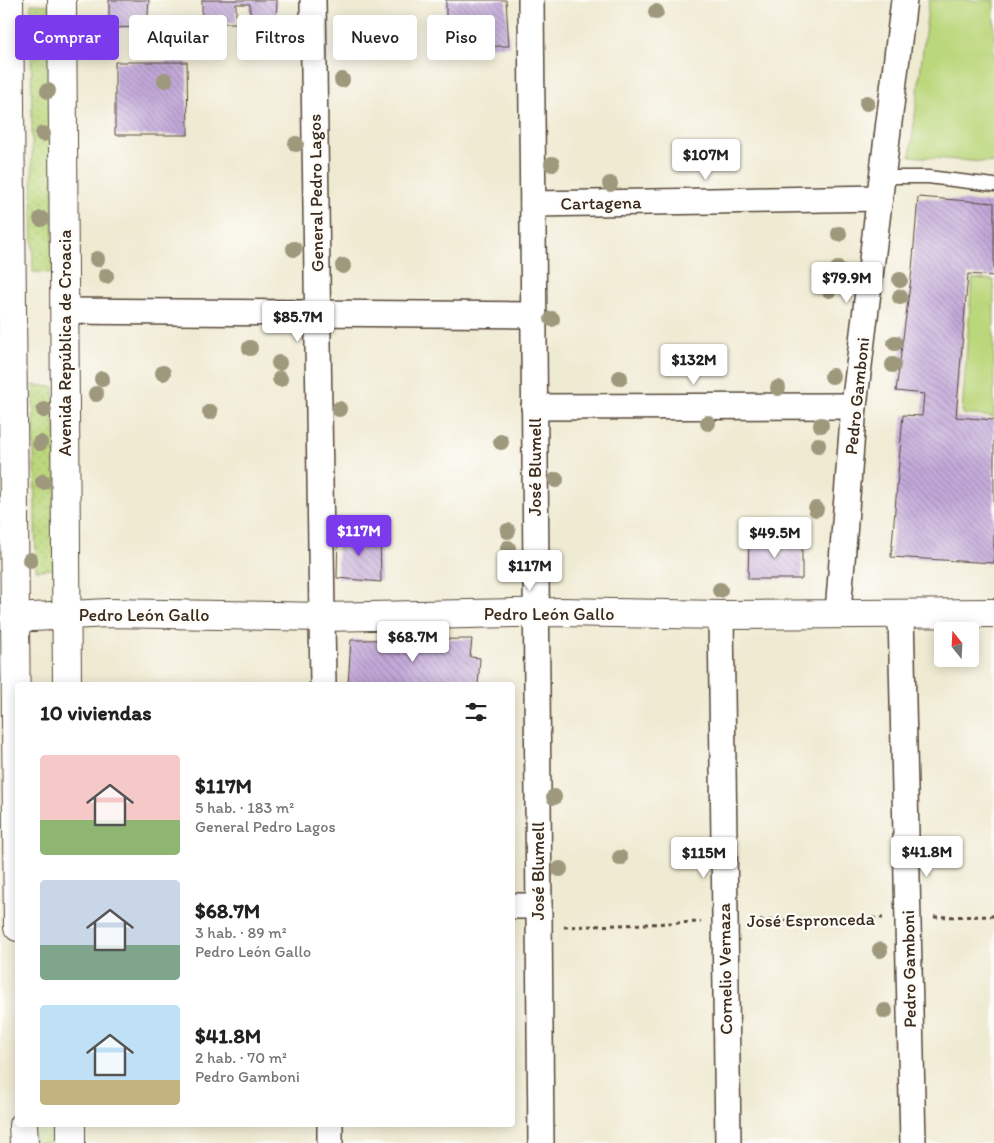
<!DOCTYPE html>
<html lang="es">
<head>
<meta charset="utf-8">
<style>
  :root { --surface:#fff; --page:#f2f2f2; --text:#222; --muted:#767676; --accent:#7c3aed }
  body { margin:0; font-family:Itim,sans-serif; background:var(--page); color:var(--text); height:100vh; display:flex; flex-direction:column; font-size:19px; white-space:nowrap }
  * { box-sizing:border-box; margin:0 }
  p { font-size:16px; color:var(--muted) }
  .icon { flex:none; width:28px; height:28px; fill:none; stroke:currentColor; stroke-width:2; stroke-linecap:round; stroke-linejoin:round }
  .map { position:relative; flex:1; overflow:hidden }
  .panel { position:absolute; left:15px; top:682px; width:500px; height:445px; display:flex; flex-direction:column; background:var(--surface); border-radius:5px; box-shadow:0 2px 12px #0003 }
  .panel>* { flex:none }
  .hud { position:absolute; left:15px; top:15px; width:500px; height:45px; display:flex; gap:10px }
  .needle { width:32px; rotate:342deg }
  .buttons { position:absolute; left:934px; top:622px; display:grid; gap:10px }
  .buttons a { display:grid; place-items:center; width:45px; height:45px; border-radius:5px; background:var(--surface); box-shadow:0 2px 12px #0003; font-size:25px }
  .price { position:absolute; translate:-50% -42px; padding:0 11px; border-radius:5px; background:#fff; color:#222; font-size:16px; line-height:32px; filter:drop-shadow(0 1px 2px #0008) }
  .price::after { content:''; position:absolute; left:50%; top:30px; width:15px; height:11px; margin-left:-8px; background:inherit; clip-path:polygon(0 0,100% 0,50% 100%) }
  .price.active { background:var(--accent); color:#fff }
  ul { padding:0; list-style:none }
  li { display:flex; align-items:center; gap:15px; height:125px; padding:0 25px }
  li span { display:grid; place-items:center; flex:none; width:140px; height:100px; border-radius:5px; color:#555 }
  li>.icon { margin-inline-start:auto }
  span .icon { width:60px; height:60px; fill:#fffc; stroke-width:1 }
  li b { font-size:21px }
  h2 { display:flex; justify-content:space-between; align-items:center; height:60px; padding:0 25px; font-size:21px }
  .tag { padding:0 18px; border-radius:5px; background:var(--surface); box-shadow:0 2px 12px #0003; font-size:18px; line-height:45px }
  .tag.active { background:var(--accent); color:#fff }
  .map>svg:first-child { display:block }
</style>
</head>
<body>
<div class="map">
<svg width="994" height="1143" viewBox="0 0 994 1143">
  <defs>
    <pattern id="grass-dots" width="8" height="8" patternUnits="userSpaceOnUse" patternTransform="scale(1.25)"><rect width="8" height="8" fill="#bbd77c"/><path d="M2 2h.1M6 6h.1" fill="none" stroke="#a2b96b" stroke-width="1.8" stroke-linecap="round"/></pattern>
    <pattern id="building-back-hatch" width="6" height="6" patternUnits="userSpaceOnUse" patternTransform="scale(1.25)"><rect width="6" height="6" fill="#c3a9da"/><path d="M-1 5l2 2M0 0l6 6M5-1l2 2" fill="none" stroke="#a08ab0"/></pattern>
  </defs>
  <rect width="100%" height="100%" fill="#fdfcf7"/>
  <filter id="ink" filterUnits="userSpaceOnUse"><feTurbulence type="fractalNoise" baseFrequency=".02" numOctaves="2"/><feDisplacementMap in="SourceGraphic" scale="10" xChannelSelector="R" yChannelSelector="G"/><feConvolveMatrix kernelMatrix="1 2 1 2 8 2 1 2 1" color-interpolation-filters="sRGB"/></filter>
  <filter id="wash" filterUnits="userSpaceOnUse"><feTurbulence type="fractalNoise" baseFrequency=".0096" numOctaves="4" result="noise"/><feDisplacementMap in="SourceGraphic" scale="20" xChannelSelector="R" yChannelSelector="G"/><feGaussianBlur stdDeviation="1.12" result="paint"/><feColorMatrix in="noise" values="0 0 0 0 0 0 0 0 0 0 0 0 0 0 0 0 0 1.4 0 .05"/><feComposite in="paint" operator="in"/></filter>
  <g filter="url(#wash)">
    <rect width="100%" height="100%" fill="#efead2"/>
    <!-- grass -->
    <g fill="url(#grass-dots)" stroke="#7b804d">
      <polygon points="31,4 53,5 53,273 33,272"/>
      <polygon points="33,385 54,387 58,569 36,570"/>
      <polygon points="34,1125 52,1125 53,1143 34,1143"/>
    </g>
    <!-- pitch -->
    <g fill="#bbd77c" stroke="#7b804d">
      <polygon points="929,0 994,0 994,163 910,156"/>
      <polygon points="972,279 994,280 994,417 962,414"/>
    </g>
    <g id="blocks">
      <!-- building -->
      <g fill="url(#building-back-hatch)">
        <polygon points="109,0 149,0 147,27 109,28"/>
        <polygon points="202,0 277,0 276,22 250,22 250,4 236,4 236,23 202,23"/>
        <polygon points="446,0 506,0 509,46 446,47"/>
        <polygon points="115,62 187,62 188,135 115,135"/>
        <polygon points="918,197 994,203 994,276 968,274 956,417 994,420 994,563 891,557 903,415 922,416 924,394 896,391 912,270"/>
        <polygon points="338,532 380,535 381,582 337,578"/>
        <polygon points="749,538 802,538 802,579 748,579"/>
        <polygon points="472,639 470,657 480,658 478,685 348,685 351,640"/>
      </g>
    </g>
  </g>
  <g filter="url(#ink)">
    <use href="#blocks" fill-opacity="0" stroke="#564739" stroke-width="1"/>
    <g fill="none" stroke-linecap="round" stroke-linejoin="round">
      <defs>
        <polyline id="lane" points="883,177 928,177 994,185"/>
        <g id="street">
          <polyline points="313,0 323,685"/>
          <polyline points="531,0 541,1143"/>
          <polyline points="533,204 880,198"/>
          <polyline points="64,311 533,315"/>
          <polyline points="534,407 854,406"/>
          <polyline points="838,613 854,406 904,0"/>
          <polyline points="901,614 913,1143"/>
          <polyline points="721,615 728,1143"/>
          <polyline points="512,906 539,906"/>
          <polyline points="330,1125 330,1143"/>
        </g>
        <polyline id="secondary" points="14,618 108,613 323,617 560,612 721,615 994,613"/>
        <g id="highway">
          <polyline points="9,0 18,927"/>
          <polyline points="62,0 67,685"/>
          <polyline points="23,1125 24,1143"/>
          <polyline points="71,1125 71,1143"/>
        </g>
      </defs>
      <!-- lane casing -->
      <use href="#lane" stroke="#564739" stroke-width="15"/>
      <!-- street casing -->
      <use href="#street" stroke="#564739" stroke-width="28"/>
      <!-- secondary casing -->
      <use href="#secondary" stroke="#564739" stroke-width="30"/>
      <!-- highway casing -->
      <use href="#highway" stroke="#564739" stroke-width="30"/>
      <!-- path -->
      <g stroke="#564739" stroke-width="3" stroke-dasharray="4 4" stroke-linecap="butt">
        <polyline points="934,917 994,916"/>
        <polyline points="752,921 883,918"/>
        <polyline points="564,927 701,922"/>
      </g>
      <!-- lane -->
      <use href="#lane" stroke="#fff" stroke-width="12"/>
      <!-- street -->
      <use href="#street" stroke="#fff" stroke-width="25"/>
      <!-- secondary -->
      <use href="#secondary" stroke="#fff" stroke-width="28"/>
      <!-- highway -->
      <use href="#highway" stroke="#fff" stroke-width="28"/>
    </g>
    <!-- trees -->
    <g fill="#9e987c">
      <circle cx="656" cy="12" r="8"/>
      <circle cx="165" cy="80" r="8"/>
      <circle cx="342" cy="80" r="8"/>
      <circle cx="48" cy="91" r="8"/>
      <circle cx="867" cy="103" r="8"/>
      <circle cx="43" cy="134" r="8"/>
      <circle cx="296" cy="144" r="8"/>
      <circle cx="552" cy="164" r="8"/>
      <circle cx="610" cy="184" r="8"/>
      <circle cx="41" cy="219" r="8"/>
      <circle cx="839" cy="234" r="8"/>
      <circle cx="294" cy="249" r="8"/>
      <circle cx="97" cy="259" r="8"/>
      <circle cx="343" cy="266" r="8"/>
      <circle cx="838" cy="269" r="8"/>
      <circle cx="106" cy="276" r="8"/>
      <circle cx="900" cy="280" r="8"/>
      <circle cx="829" cy="290" r="8"/>
      <circle cx="900" cy="297" r="8"/>
      <circle cx="552" cy="319" r="8"/>
      <circle cx="895" cy="343" r="8"/>
      <circle cx="250" cy="348" r="8"/>
      <circle cx="279" cy="363" r="8"/>
      <circle cx="893" cy="365" r="8"/>
      <circle cx="163" cy="373" r="8"/>
      <circle cx="832" cy="376" r="8"/>
      <circle cx="620" cy="378" r="8"/>
      <circle cx="102" cy="379" r="8"/>
      <circle cx="280" cy="379" r="8"/>
      <circle cx="778" cy="388" r="8"/>
      <circle cx="96" cy="394" r="8"/>
      <circle cx="339" cy="409" r="8"/>
      <circle cx="44" cy="410" r="8"/>
      <circle cx="210" cy="412" r="8"/>
      <circle cx="708" cy="423" r="8"/>
      <circle cx="821" cy="425" r="8"/>
      <circle cx="501" cy="442" r="8"/>
      <circle cx="40" cy="443" r="8"/>
      <circle cx="818" cy="445" r="8"/>
      <circle cx="556" cy="480" r="8"/>
      <circle cx="43" cy="482" r="8"/>
      <circle cx="816" cy="509" r="8"/>
      <circle cx="508" cy="531" r="8"/>
      <circle cx="508" cy="548" r="8"/>
      <circle cx="30" cy="560" r="8"/>
      <circle cx="720" cy="590" r="8"/>
      <circle cx="554" cy="797" r="8"/>
      <circle cx="620" cy="858" r="8"/>
      <circle cx="560" cy="869" r="8"/>
      <circle cx="880" cy="950" r="8"/>
      <circle cx="885" cy="1011" r="8"/>
    </g>
  </g>
  <g text-anchor="middle" dominant-baseline="central" stroke-width="4.5" stroke-linejoin="round" paint-order="stroke">
    <!-- street labels -->
    <g font-size="18" fill="#3b2a1e" stroke="#fdfcf7">
      <text transform="translate(316 193) rotate(-91)">General Pedro Lagos</text>
      <text transform="translate(601 203) rotate(-1)">Cartagena</text>
      <text transform="translate(65 343) rotate(-90)">Avenida República de Croacia</text>
      <text transform="translate(857 396) rotate(-84)">Pedro Gamboni</text>
      <text transform="translate(535 467) rotate(-90)">José Blumell</text>
      <text x="549" y="614">Pedro León Gallo</text>
      <text x="144" y="615">Pedro León Gallo</text>
      <text transform="translate(538 871) rotate(-90)">José Blumell</text>
      <text transform="translate(811 920) rotate(-1)">José Espronceda</text>
      <text transform="translate(725 969) rotate(-91)">Cornelio Vernaza</text>
      <text transform="translate(909 969) rotate(-91)">Pedro Gamboni</text>
    </g>
  </g>
</svg>
<div class="buttons">
<a><svg class="needle" viewBox="-14 -14 28 28"><path d="M0-13l5 13h-10z" fill="#e53935"/><path d="M0 13l5-13h-10z" fill="#767676"/></svg></a>
</div>
<b class="price" style="left:706px;top:181px">$107M</b>
<b class="price" style="left:847px;top:304px">$79.9M</b>
<b class="price" style="left:298px;top:343px">$85.7M</b>
<b class="price" style="left:694px;top:386px">$132M</b>
<b class="price active" style="left:359px;top:557px">$117M</b>
<b class="price" style="left:775px;top:559px">$49.5M</b>
<b class="price" style="left:530px;top:592px">$117M</b>
<b class="price" style="left:413px;top:663px">$68.7M</b>
<b class="price" style="left:927px;top:878px">$41.8M</b>
<b class="price" style="left:704px;top:879px">$115M</b>
<div class="hud">
<a class="tag active">Comprar</a>
<a class="tag">Alquilar</a>
<a class="tag">Filtros</a>
<a class="tag">Nuevo</a>
<a class="tag">Piso</a>
</div>
<section class="panel">
<h2>10 viviendas<svg class="icon" aria-label="filters" viewBox="0 0 24 24"><path d="M4 7h16M4 17h16"/><circle cx="9" cy="7" r="2"/><circle cx="15" cy="17" r="2"/></svg></h2>
<ul>
<li><span style="background:linear-gradient(#f6c9c9 65%,#8fb573 0)"><svg class="icon" aria-label="home" viewBox="0 0 24 24"><path d="M3 11l9-7 9 7M6 9v11h12V9"/></svg></span><div><b>$117M</b><p>5 hab. · 183 m²</p><p>General Pedro Lagos</p></div></li>
<li><span style="background:linear-gradient(#c9d6e8 65%,#7fa58c 0)"><svg class="icon" aria-label="home" viewBox="0 0 24 24"><path d="M3 11l9-7 9 7M6 9v11h12V9"/></svg></span><div><b>$68.7M</b><p>3 hab. · 89 m²</p><p>Pedro León Gallo</p></div></li>
<li><span style="background:linear-gradient(#bfe0f5 75%,#c2b280 0)"><svg class="icon" aria-label="home" viewBox="0 0 24 24"><path d="M3 11l9-7 9 7M6 9v11h12V9"/></svg></span><div><b>$41.8M</b><p>2 hab. · 70 m²</p><p>Pedro Gamboni</p></div></li>
</ul>
</section>
</div>
</body>
</html>
